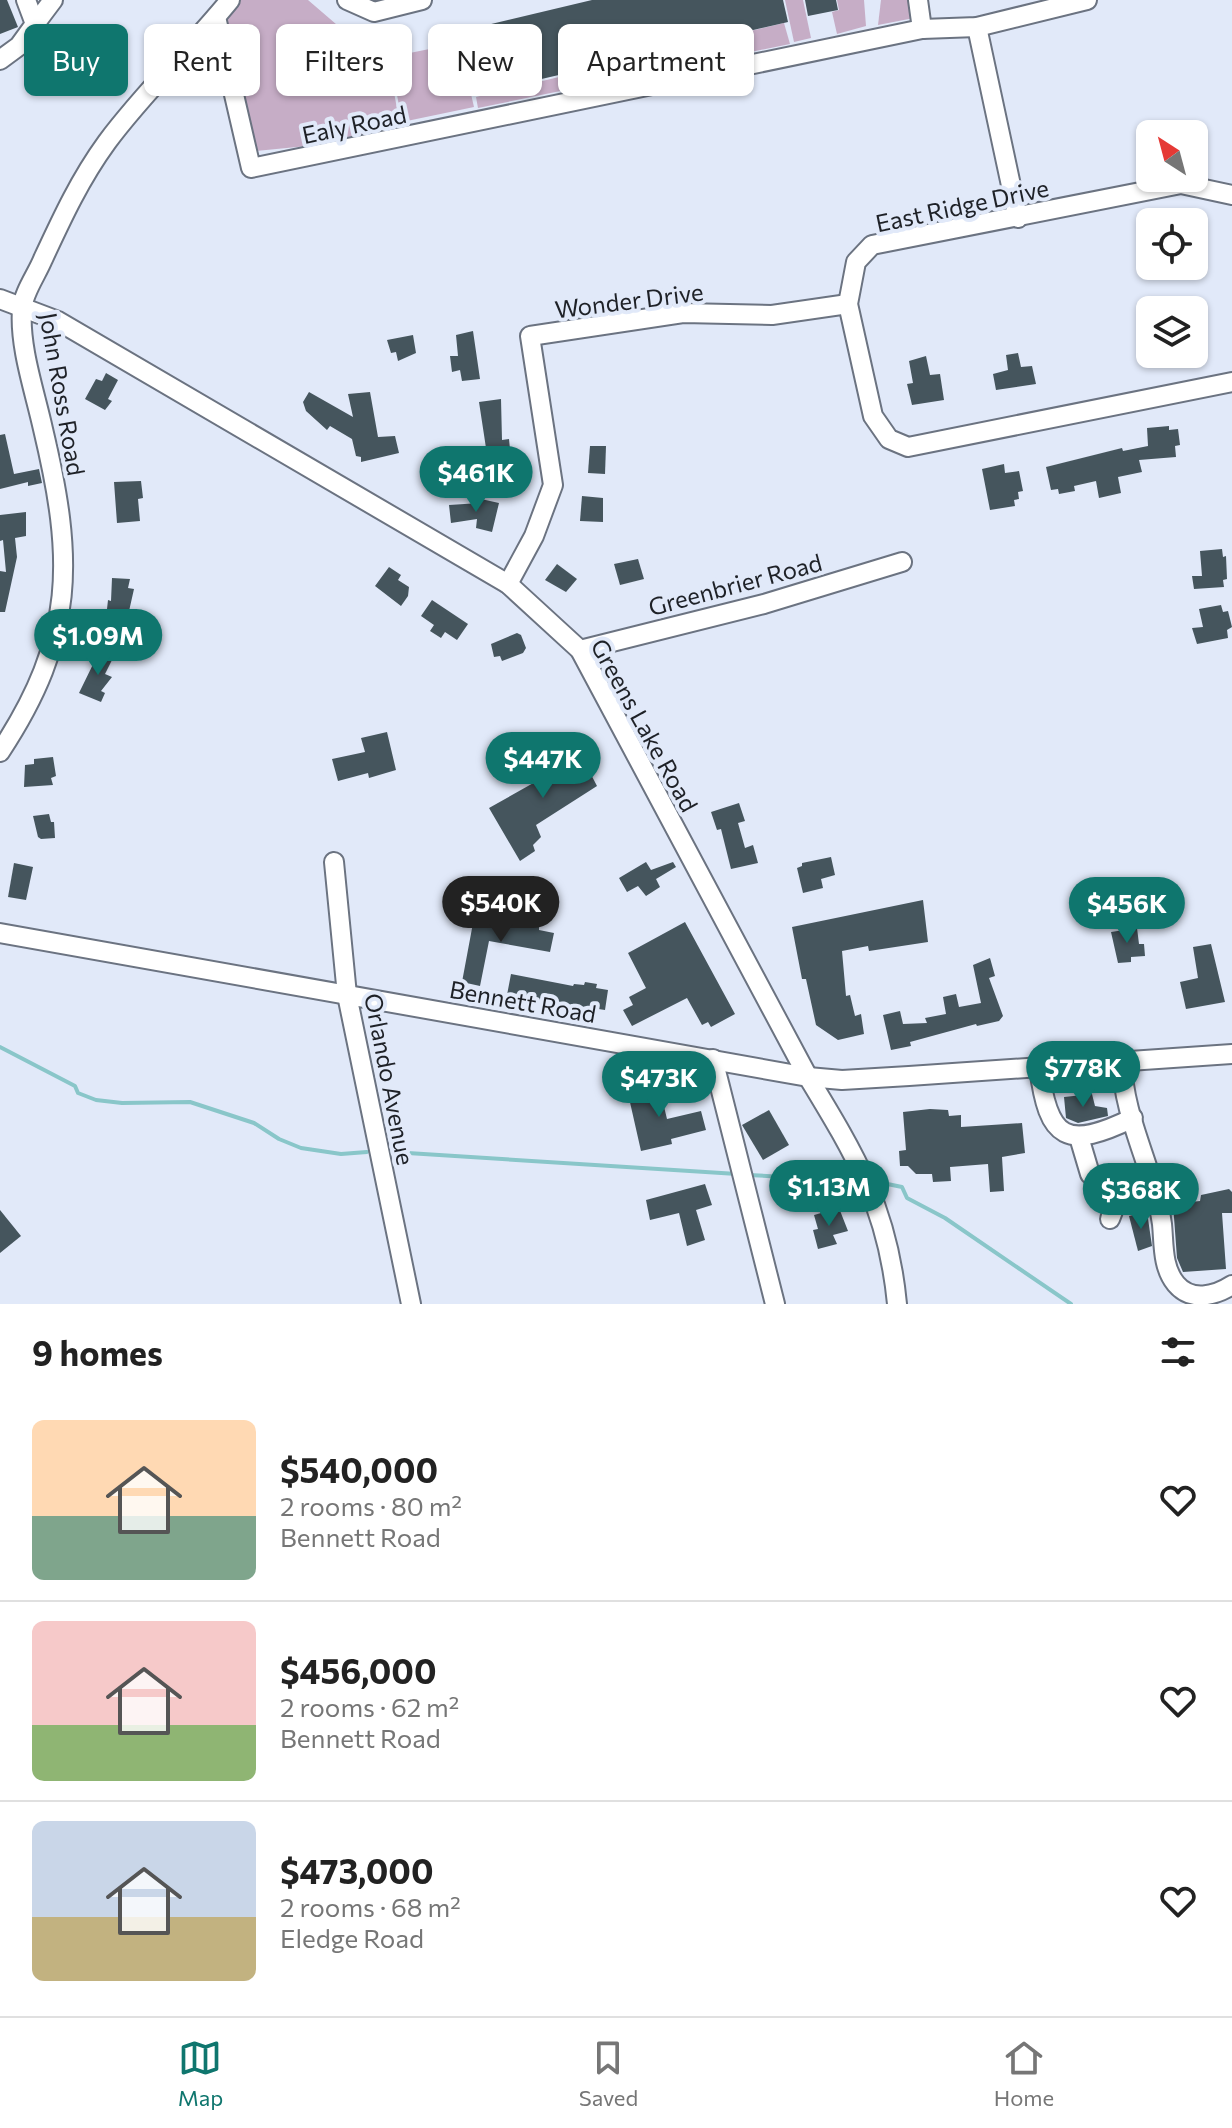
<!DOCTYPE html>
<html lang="en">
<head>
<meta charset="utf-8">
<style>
  :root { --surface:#fff; --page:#f6f6f6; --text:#222; --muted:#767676; --line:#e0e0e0; --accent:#0f766e }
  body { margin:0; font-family:Commissioner,sans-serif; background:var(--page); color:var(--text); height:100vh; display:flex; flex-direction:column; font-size:30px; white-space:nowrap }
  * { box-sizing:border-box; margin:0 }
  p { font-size:26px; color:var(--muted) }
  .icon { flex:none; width:44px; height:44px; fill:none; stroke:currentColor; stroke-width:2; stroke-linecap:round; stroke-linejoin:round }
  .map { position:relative; height:1304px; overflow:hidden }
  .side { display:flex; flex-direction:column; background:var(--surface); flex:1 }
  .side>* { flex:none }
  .guide { position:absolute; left:24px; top:24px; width:800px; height:72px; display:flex; gap:16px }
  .needle { width:52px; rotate:324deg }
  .controls { position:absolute; left:1136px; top:120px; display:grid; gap:16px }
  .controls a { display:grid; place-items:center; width:72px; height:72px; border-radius:12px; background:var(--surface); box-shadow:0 2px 6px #0004; font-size:40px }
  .price { position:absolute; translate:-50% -68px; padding:0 18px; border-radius:28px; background:var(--accent); color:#fff; font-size:26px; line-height:52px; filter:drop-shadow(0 2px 4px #0008) }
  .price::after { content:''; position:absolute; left:50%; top:48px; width:24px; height:18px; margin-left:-12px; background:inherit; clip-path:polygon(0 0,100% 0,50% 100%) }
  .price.current { background:#222; color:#fff }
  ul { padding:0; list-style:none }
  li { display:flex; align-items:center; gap:24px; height:200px; padding:0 32px }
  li+li { border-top:2px solid var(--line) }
  li span { display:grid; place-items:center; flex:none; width:224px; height:160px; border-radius:12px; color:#555 }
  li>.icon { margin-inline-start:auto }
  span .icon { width:96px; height:96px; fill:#fffc; stroke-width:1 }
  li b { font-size:34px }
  h2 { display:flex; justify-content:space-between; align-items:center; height:96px; padding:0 32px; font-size:34px }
  .tag { padding:0 28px; border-radius:12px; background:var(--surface); box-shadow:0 2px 6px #0004; font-size:28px; line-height:72px }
  .tag.current { background:var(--accent); color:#fff }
  .menu { display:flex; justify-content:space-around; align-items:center; height:112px; border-top:2px solid var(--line); background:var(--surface); font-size:22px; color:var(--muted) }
  .menu a { display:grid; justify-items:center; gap:4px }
  .menu .current { color:var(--accent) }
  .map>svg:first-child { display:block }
</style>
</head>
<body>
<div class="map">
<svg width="1232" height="1304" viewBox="0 0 1232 1304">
  <rect width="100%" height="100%" fill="#e1e9f9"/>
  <!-- green -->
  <g fill="#c6adc6">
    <polygon points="240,0 308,0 372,55 385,43 400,125 307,146 256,151 222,21"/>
    <polygon points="785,0 803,0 811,38 794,42"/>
    <polygon points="837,0 864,0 866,26 837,34 832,12 839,10"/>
    <polygon points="881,0 913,0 914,18 878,25"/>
    <polygon points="784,23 790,44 478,108 476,97"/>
    <polygon points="459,43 474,107 402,122 390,57"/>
  </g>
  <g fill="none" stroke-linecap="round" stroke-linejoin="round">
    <!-- stream -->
    <g stroke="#89c6c9" stroke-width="4">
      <polyline points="0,1047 75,1086 78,1093 96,1100 122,1103 190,1102 254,1123 279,1139 301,1148 341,1154 367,1152"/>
      <polyline points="392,1152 737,1174"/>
      <polyline points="749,1175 860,1181"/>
      <polyline points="873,1181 902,1187 907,1198 945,1218 1071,1304"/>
    </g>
  </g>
  <!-- building -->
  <g fill="#45555d">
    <polygon points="0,0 7,0 18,27 0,34"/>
    <polygon points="592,0 783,0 788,22 477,94 462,31"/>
    <polygon points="805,0 836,0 838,10 808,16"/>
    <polygon points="473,331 480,379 462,381 460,370 452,372 450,356 458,356 456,335"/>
    <polygon points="413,335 416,353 398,361 396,352 391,353 387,340"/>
    <polygon points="1018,353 1021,367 1032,366 1036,384 996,390 993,374 1008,370 1006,355"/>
    <polygon points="926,356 930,375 940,374 944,400 912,405 907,384 913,383 909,361"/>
    <polygon points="106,373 118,380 108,399 112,401 105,410 85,399 96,379 102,381"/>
    <polygon points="309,392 353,417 348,394 370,392 378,437 395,436 399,453 361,462 361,457 356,456 352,439 330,426 327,430 306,411 303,402"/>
    <polygon points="501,399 502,440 509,439 513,480 482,488 479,469 472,470 471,464 462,466 461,452 486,448 479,402"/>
    <polygon points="1169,426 1169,430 1178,429 1180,445 1175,446 1176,457 1139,460 1142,472 1118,477 1121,493 1099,498 1096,481 1074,486 1075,491 1059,494 1058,489 1051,490 1046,467 1122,448 1123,451 1148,446 1147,428"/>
    <polygon points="5,434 14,474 39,469 42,483 28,486 28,482 0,489 0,435"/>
    <polygon points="590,446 606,446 605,474 588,473"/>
    <polygon points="1004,464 1005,473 1019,471 1023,491 1018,492 1019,499 1014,500 1015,506 990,510 982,469"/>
    <polygon points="141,481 143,498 138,499 140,521 117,523 114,482"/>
    <polygon points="582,496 603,498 603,522 580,521"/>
    <polygon points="481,499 499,503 492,532 476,528 477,519 451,523 449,505 480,503"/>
    <polygon points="26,512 26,536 15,538 17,557 5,612 0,612 0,571 6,572 3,540 0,541 0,515"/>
    <polygon points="1222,549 1223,557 1226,556 1227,579 1223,580 1224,587 1194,589 1192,576 1202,576 1200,551"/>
    <polygon points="638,559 644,579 620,585 614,564"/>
    <polygon points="557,564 577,579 566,592 545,580"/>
    <polygon points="389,567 401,575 398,580 409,587 408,596 401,606 375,586"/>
    <polygon points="112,578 130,579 128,588 134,589 125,629 105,627 108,600 111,601"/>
    <polygon points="432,600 468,624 457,640 445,632 441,638 430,631 434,625 421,616"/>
    <polygon points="1221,605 1223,612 1228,611 1232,627 1227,630 1228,638 1197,644 1192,628 1203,627 1199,609"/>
    <polygon points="517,633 521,635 526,648 523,653 502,661 500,656 494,657 491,644"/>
    <polygon points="100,650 114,656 105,674 112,677 101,691 105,693 101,702 79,693"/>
    <polygon points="387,732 396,770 369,778 368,773 338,781 332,759 365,752 361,738"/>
    <polygon points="572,738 597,786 536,825 541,837 533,845 535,851 520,861 489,808 560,768 556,760 565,755 559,745"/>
    <polygon points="53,757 56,776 51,778 53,785 24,787 25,765 34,764 34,759"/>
    <polygon points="739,803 745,821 738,823 745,848 753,845 758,863 731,869 721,829 717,830 711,812"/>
    <polygon points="49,814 51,822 54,822 55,838 41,839 38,837 33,816"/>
    <polygon points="831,857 835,875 821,879 823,888 803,893 797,868 802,866 802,863"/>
    <polygon points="646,862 651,870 673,862 676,867 656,879 660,887 646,896 638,886 627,892 619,878"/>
    <polygon points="14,863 33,867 26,900 8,897"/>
    <polygon points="923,900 928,942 869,951 868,946 842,951 846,996 850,995 855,1016 861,1014 864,1034 838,1040 816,1025 806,979 802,979 792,927"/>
    <polygon points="502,919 539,925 539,930 554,933 550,952 489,941 480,986 462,982 473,923 495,928 496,922 501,923"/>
    <polygon points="685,922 735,1014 711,1027 708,1022 702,1025 687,998 632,1026 623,1010 633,1005 629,997 646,988 628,953"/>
    <polygon points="1137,928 1139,944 1144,944 1145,956 1131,957 1131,962 1118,963 1111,932"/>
    <polygon points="1211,944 1225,1002 1186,1009 1180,982 1198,978 1193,947"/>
    <polygon points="990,958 995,976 989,978 1003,1016 999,1021 977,1026 976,1024 910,1042 911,1046 891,1050 883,1015 900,1011 903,1024 927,1023 925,1018 946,1014 943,997 956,994 959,1007 981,1003 973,965"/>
    <polygon points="511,974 573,986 574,984 584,985 585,982 597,984 596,988 608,990 605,1010 507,995"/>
    <polygon points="658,1082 667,1119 701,1111 706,1130 671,1139 672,1144 641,1151 627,1089"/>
    <polygon points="1092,1094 1095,1106 1107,1108 1108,1116 1078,1123 1066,1118 1064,1097"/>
    <polygon points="930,1109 948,1110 949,1116 961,1115 961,1127 1022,1123 1025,1153 1002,1157 1004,1191 990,1192 988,1164 950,1167 951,1181 933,1182 932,1174 916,1174 908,1166 900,1166 899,1151 906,1150 903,1112"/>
    <polygon points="769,1110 789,1145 763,1160 742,1125"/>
    <polygon points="705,1184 712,1205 696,1210 705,1240 687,1246 679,1213 650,1220 646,1200"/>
    <polygon points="1229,1189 1232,1192 1232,1213 1222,1213 1226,1269 1183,1272 1177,1258 1173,1204 1200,1201 1201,1195"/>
    <polygon points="839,1208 848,1231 833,1235 837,1244 818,1249 813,1230 818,1229 814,1215"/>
    <polygon points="0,1210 21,1236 0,1253"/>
    <polygon points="1147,1212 1152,1246 1138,1251 1129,1216"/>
  </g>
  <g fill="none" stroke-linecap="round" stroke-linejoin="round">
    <defs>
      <g id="minor">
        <polyline points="347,0 374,12 422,0"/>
        <polyline points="918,0 922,29"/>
        <polyline points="216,17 251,168 922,29 977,27 1087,0"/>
        <polyline points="35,24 53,0"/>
        <polyline points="977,27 1018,218"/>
        <polyline points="0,60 19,46 35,24 26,0"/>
        <polyline points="1232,195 1181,184 872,245 856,262 848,304 873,416 889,439 908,447 1232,382"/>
        <path d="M 0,299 L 58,321 L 508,584 L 580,650 L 808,1077 C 856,1156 888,1209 897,1304"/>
        <polyline points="508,584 534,536 553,485 530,336 683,313 772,315 848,304"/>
        <polyline points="580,650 764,604 902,562"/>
        <path d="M 0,752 C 76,637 74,559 43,429 C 35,392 19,347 22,309 C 23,293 37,274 43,259 C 62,218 80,179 107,142 C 144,92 191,48 230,0"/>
        <polyline points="334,862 347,995 411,1304"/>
        <polyline points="0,933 808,1077 842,1080 909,1076 1232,1054"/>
        <polyline points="713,1059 775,1304"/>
        <path d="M 1122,1062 C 1123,1118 1154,1169 1162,1224 C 1164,1244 1162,1267 1176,1284 C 1191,1302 1215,1296 1232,1285"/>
        <path d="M 1039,1067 C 1048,1141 1067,1150 1133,1118"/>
        <polyline points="1079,1137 1090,1174"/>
        <polyline points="1110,1219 1115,1206 1151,1182"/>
      </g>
    </defs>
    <!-- minor casing -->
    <use href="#minor" stroke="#6b7381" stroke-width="22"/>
    <!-- minor -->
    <use href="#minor" stroke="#fff" stroke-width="18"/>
  </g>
  <g text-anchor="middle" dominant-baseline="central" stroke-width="8" stroke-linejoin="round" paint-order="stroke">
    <!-- street labels -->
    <g font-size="24" fill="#1e2127" stroke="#e1e9f9">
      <text transform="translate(354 124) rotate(-12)">Ealy Road</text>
      <text transform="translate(962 205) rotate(-12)">East Ridge Drive</text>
      <text transform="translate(629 300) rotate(-7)">Wonder Drive</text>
      <text transform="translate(63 394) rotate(80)">John Ross Road</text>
      <text transform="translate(735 584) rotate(-15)">Greenbrier Road</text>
      <text transform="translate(645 725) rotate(61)">Greens Lake Road</text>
      <text transform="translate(523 1001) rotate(10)">Bennett Road</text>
      <text transform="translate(390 1079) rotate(79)">Orlando Avenue</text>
    </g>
  </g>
</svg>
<div class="controls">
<a><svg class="needle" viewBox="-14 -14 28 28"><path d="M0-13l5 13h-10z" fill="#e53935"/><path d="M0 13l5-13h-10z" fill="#767676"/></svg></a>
<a><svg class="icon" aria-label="locate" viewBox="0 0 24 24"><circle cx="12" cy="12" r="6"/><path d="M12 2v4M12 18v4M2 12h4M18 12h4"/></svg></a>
<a><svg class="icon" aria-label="layers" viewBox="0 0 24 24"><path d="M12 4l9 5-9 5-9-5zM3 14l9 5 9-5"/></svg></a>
</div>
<b class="price" style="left:476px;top:514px">$461K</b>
<b class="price" style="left:98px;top:677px">$1.09M</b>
<b class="price" style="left:543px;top:800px">$447K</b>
<b class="price current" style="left:501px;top:944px">$540K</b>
<b class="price" style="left:1127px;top:945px">$456K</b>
<b class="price" style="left:1083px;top:1109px">$778K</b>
<b class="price" style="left:659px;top:1119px">$473K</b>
<b class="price" style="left:829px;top:1228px">$1.13M</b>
<b class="price" style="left:1141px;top:1231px">$368K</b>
<div class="guide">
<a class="tag current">Buy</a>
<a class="tag">Rent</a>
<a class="tag">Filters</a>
<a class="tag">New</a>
<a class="tag">Apartment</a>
</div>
</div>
<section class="side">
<h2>9 homes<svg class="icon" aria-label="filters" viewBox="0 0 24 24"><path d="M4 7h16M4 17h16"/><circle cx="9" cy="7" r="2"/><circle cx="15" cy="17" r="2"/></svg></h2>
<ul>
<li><span style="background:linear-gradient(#ffd9b3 60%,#7fa58c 0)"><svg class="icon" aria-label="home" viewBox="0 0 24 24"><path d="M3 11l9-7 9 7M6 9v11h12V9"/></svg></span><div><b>$540,000</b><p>2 rooms · 80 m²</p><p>Bennett Road</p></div><svg class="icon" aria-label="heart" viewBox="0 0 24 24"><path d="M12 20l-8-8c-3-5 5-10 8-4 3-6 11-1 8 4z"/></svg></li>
<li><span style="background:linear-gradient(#f6c9c9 65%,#8fb573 0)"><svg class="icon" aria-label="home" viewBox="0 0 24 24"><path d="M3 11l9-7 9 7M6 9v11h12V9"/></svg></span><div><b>$456,000</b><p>2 rooms · 62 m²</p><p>Bennett Road</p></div><svg class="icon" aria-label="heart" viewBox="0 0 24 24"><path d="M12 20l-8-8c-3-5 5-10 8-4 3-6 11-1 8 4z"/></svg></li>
<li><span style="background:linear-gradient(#c9d6e8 60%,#c2b280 0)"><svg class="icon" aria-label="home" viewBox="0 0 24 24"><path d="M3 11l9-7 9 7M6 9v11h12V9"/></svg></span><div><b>$473,000</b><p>2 rooms · 68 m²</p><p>Eledge Road</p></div><svg class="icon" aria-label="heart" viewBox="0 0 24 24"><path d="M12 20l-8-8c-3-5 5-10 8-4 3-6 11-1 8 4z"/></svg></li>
</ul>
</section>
<nav class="menu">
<a class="current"><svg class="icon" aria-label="map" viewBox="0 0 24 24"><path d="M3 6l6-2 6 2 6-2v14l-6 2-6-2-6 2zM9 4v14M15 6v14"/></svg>Map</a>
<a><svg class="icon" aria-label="saved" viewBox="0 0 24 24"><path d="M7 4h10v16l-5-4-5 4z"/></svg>Saved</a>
<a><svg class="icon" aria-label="home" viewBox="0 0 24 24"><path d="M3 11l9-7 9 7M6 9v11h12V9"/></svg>Home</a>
</nav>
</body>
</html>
